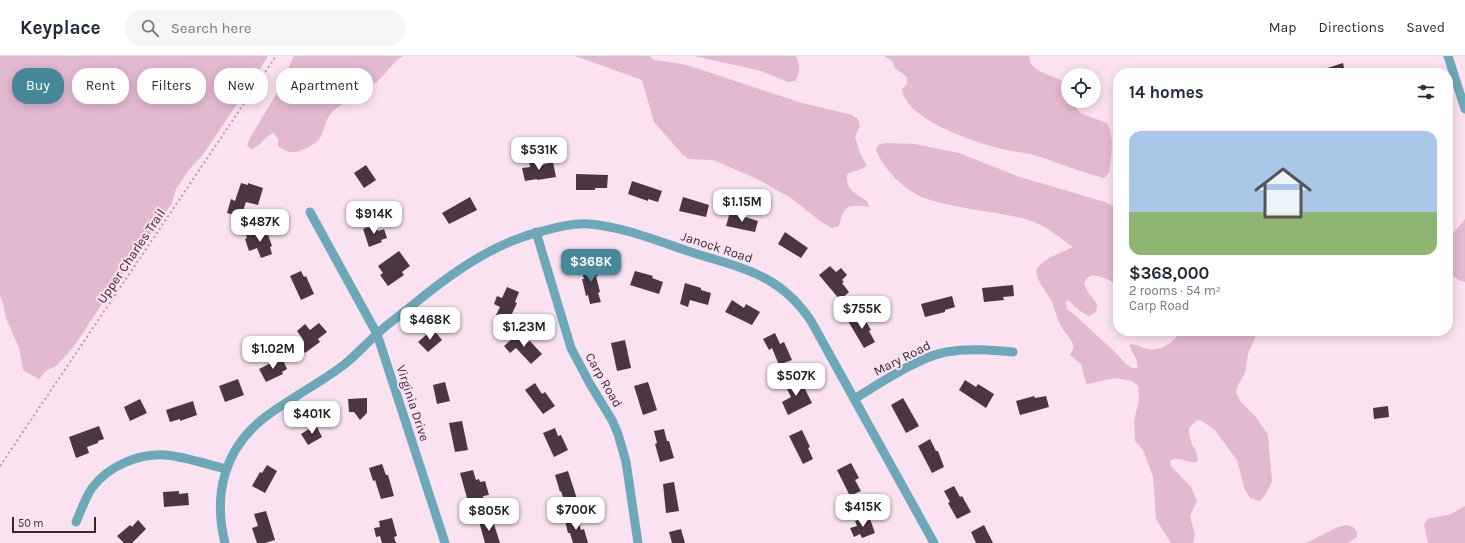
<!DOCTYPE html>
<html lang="en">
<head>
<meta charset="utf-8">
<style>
  :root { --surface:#fff; --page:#f6f6f7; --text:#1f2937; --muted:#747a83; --line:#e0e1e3; --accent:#46889a }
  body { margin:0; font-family:Karla,sans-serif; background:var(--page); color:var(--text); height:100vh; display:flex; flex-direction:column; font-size:15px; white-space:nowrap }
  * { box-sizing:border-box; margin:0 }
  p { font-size:13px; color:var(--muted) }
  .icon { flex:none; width:22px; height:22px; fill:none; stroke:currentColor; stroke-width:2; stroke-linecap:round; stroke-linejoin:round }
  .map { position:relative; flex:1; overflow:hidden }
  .details { position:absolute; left:1113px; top:12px; width:340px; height:268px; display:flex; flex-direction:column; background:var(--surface); border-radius:16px; box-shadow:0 2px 10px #0003 }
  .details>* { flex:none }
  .guide { position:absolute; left:12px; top:12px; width:380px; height:36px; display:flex; gap:8px }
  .buttons { position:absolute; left:1061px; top:12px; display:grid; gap:8px }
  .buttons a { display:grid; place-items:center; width:40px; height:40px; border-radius:50%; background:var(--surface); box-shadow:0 2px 10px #0003; font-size:20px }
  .scale { position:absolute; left:12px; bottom:10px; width:84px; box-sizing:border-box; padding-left:4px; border:2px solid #342b31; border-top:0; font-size:11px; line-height:14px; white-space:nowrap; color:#342b31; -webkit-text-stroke:3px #fbe2f0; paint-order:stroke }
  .price { position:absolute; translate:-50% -34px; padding:0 9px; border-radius:8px; background:#fff; color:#222; font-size:13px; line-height:26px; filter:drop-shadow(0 1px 2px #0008) }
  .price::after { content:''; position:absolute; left:50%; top:24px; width:12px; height:9px; margin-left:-6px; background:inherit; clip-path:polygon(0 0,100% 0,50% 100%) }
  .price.active { background:var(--accent); color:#fff }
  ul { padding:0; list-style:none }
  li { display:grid; align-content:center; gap:8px; height:212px; padding:0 16px }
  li+li { border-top:1px solid var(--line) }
  li span { display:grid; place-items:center; height:124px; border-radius:12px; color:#555 }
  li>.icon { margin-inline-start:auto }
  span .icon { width:72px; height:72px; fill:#fffc; stroke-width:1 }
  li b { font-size:17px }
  h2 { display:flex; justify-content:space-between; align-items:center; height:48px; padding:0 16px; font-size:17px }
  .tag { padding:0 14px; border-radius:16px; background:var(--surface); box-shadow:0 2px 10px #0003; font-size:14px; line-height:36px }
  .tag.active { background:var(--accent); color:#fff }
  header { display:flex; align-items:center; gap:24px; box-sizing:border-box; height:56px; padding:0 20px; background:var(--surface); border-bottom:1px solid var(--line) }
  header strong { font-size:19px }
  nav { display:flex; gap:22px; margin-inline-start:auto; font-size:14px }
  .search { width:280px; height:36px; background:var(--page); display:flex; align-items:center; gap:10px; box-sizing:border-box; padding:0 14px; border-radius:16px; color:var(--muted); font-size:15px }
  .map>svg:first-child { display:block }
</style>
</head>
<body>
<header>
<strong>Keyplace</strong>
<div class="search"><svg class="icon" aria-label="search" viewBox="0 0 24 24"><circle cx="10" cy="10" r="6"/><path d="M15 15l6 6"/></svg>Search here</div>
<nav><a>Map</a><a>Directions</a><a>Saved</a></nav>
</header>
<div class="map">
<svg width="1465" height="487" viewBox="0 0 1465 487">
  <rect width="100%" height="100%" fill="#fbe2f0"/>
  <!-- green -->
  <g fill="#e3b8d1">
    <polygon points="0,0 268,0 250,29 204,97 188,115 176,133 172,147 166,156 126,212 72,293 56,310 47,314 39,323 24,315 23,313 19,292 6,262 3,247 0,240"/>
    <path d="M 294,0 L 403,0 L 397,4 L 377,26 L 334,54 C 317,72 331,83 302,94 C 293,98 285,96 278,90 L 278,83 L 274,77 C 262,81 263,89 251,93 L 247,89 L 250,82 L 276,38 Z"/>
    <path d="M 575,0 L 649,0 L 654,4 L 676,7 L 690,10 L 802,47 L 852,59 L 858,63 L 860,70 L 855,81 L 860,97 L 867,110 C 861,114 854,115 847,118 C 845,133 856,138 867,145 L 869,151 C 847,148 844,149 839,170 L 832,172 L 820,165 L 791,142 L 759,124 L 718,106 L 712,104 L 689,103 L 683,99 L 654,66 L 642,24 Z"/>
    <path d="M 694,0 L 796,0 C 800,10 801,15 795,25 L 788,26 L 761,15 Z"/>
    <path d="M 884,0 L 1029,0 C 1030,3 1030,7 1032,9 C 1040,19 1058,20 1068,29 L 1068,45 L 1074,45 L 1076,51 L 1080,57 L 1107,67 C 1115,82 1111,101 1109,117 L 1104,122 C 1080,116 1057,106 1034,99 C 1022,96 1009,95 998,92 C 972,85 905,63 902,33 L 907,28 L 907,21 L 895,12 L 892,5 Z"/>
    <path d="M 886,87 L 915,88 L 959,97 L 1020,121 L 1105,146 L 1118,153 L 1118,229 C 1108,224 1088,211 1084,228 L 1088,236 L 1097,248 L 1096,256 L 1089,260 L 1080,255 L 1068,244 L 1066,247 L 1067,253 L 1076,260 L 1117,298 L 1126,308 L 1132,312 L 1137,312 C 1139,305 1133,298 1130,291 L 1130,289 L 1132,288 C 1138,289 1142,292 1148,293 C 1160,296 1175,286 1180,275 L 1258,275 L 1248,298 L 1245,317 L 1237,331 L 1236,336 L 1241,346 L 1256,361 L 1268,379 L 1272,425 L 1266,438 L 1260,445 L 1250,442 L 1245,434 L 1237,404 L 1214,373 L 1202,365 L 1197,364 L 1189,372 L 1189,377 L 1192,389 L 1196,395 L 1198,405 C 1189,410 1178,398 1170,405 L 1171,410 L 1191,431 L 1197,445 L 1190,460 L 1195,479 L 1193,487 L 1171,487 L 1156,463 L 1153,421 L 1143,394 L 1135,385 L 1134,365 L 1139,343 L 1138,330 L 1132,325 L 1115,322 L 1088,328 L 1086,327 L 1081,308 L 1070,299 C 1072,296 1074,293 1073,288 C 1070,281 1064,276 1061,270 C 1056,261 1055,252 1051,244 C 1047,236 1031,219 1038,211 C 1046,201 1062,197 1073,191 C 1059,181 1045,169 1029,164 C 994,154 956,154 922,141 C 904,134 883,112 876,94 L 878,89 Z"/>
    <polygon points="1465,163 1465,226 1459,224 1448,217 1448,187 1451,180"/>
    <polygon points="1465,450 1465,487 1428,487 1424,469 1427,463 1451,458"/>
    <polygon points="1347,469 1353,471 1357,476 1357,481 1348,487 1306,487 1338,471"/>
  </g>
  <!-- building -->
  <g fill="#4b3743">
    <polygon points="1343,7 1345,17 1318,17 1318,15"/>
    <polygon points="541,104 542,109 553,106 556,121 537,124 537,123 525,125 522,112 530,111 529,106"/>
    <polygon points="366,109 376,124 364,132 354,117"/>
    <polygon points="576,118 608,119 607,132 595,132 595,134 576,134"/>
    <polygon points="632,125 662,135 658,146 648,143 648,145 628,138"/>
    <polygon points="241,127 248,129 248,127 263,132 258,149 246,146 241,161 227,157 231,143 235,145"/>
    <polygon points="470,141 477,154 449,168 442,157"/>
    <polygon points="683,141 709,149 706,161 679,155"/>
    <polygon points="730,156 758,165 755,176 726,170"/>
    <polygon points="376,168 378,175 384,173 387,182 381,184 382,186 369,191 363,173"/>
    <polygon points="266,173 272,190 270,191 272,198 261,202 257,192 249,195 245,183 247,182 246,179"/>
    <polygon points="785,176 808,192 801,202 778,188"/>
    <polygon points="399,195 410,210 402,216 404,219 388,230 380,219 383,217 378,210"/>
    <polygon points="594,207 598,220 596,220 600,236 598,237 601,246 590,248 588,239 586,240 582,223 584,223 580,211"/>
    <polygon points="830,210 836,216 841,212 847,219 842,224 844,226 842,227 849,236 840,244 819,219"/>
    <polygon points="301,215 304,221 306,220 314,238 301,244 290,220"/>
    <polygon points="635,215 653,220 652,222 663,226 659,238 630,229"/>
    <polygon points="685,227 701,232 701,234 711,237 708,249 690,244 688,251 680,248"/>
    <polygon points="1013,229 1014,240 1003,241 1004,244 984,246 982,232"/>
    <polygon points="507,231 519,236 515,246 517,247 509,264 496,259 500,251 494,248 497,240 502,242"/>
    <polygon points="952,240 955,251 945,254 945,256 925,261 921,248"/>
    <polygon points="732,244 744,252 746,248 760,256 752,269 725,256"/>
    <polygon points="861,257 871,274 869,275 875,286 864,292 848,265"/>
    <polygon points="319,267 327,276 318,283 320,286 305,297 297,286 302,282 297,275 305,268 310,274"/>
    <polygon points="433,273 442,284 428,296 418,286"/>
    <polygon points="519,277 527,287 530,285 542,298 531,308 516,292 510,297 504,290"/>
    <polygon points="775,277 780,288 784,286 792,304 779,309 772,292 769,294 763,283"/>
    <polygon points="625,284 631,312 617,315 611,287"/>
    <polygon points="277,304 278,306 283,304 287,313 282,316 283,318 266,326 259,313"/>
    <polygon points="795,321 801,333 804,331 812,347 788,359 782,346 791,341 784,327"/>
    <polygon points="238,323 244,339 225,346 219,330"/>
    <polygon points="965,324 976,331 978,328 994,338 986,352 959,334"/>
    <polygon points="445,326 450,345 437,348 433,329"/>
    <polygon points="648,326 657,354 643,359 634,330"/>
    <polygon points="535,327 542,338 545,336 555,350 543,358 525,334"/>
    <polygon points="1034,340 1035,342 1046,340 1049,351 1020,359 1016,345"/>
    <polygon points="367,342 367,357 360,364 354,356 349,356 348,343"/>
    <polygon points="903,342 919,370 906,377 891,349"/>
    <polygon points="140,343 147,357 130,365 124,351"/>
    <polygon points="193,345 197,359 180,365 180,363 170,366 166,354"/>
    <polygon points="1388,350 1389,361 1374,363 1373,352"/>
    <polygon points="462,365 468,394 455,396 449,367"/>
    <polygon points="99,370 104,383 98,385 98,387 87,391 89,397 76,402 69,381"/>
    <polygon points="314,370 315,371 317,371 322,381 308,389 301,378"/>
    <polygon points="555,372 558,380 561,379 568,394 554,401 543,377"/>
    <polygon points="664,373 667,385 669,385 674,402 660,406 655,388 657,387 654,375"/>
    <polygon points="802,374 810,391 808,392 813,403 803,408 789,380"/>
    <polygon points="930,383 936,395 938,395 944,411 932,417 918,390"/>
    <polygon points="851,407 859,422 855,424 861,435 850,440 837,414"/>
    <polygon points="382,408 386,419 388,419 394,440 381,443 375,424 373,425 369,412"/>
    <polygon points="267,409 277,415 265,437 252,430 260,416 262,417"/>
    <polygon points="473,414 476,424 479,423 480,426 485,425 489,439 483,440 484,445 469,449 460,417"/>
    <polygon points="568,415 577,443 565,447 561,435 560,436 555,419"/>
    <polygon points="674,426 679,455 666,457 663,428"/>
    <polygon points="954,430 960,441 962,440 971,456 957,463 948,447 950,446 944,435"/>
    <polygon points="179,435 179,438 188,437 189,449 164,451 163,436"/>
    <polygon points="266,455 275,484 265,487 257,487 252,472 258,470 254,458"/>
    <polygon points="869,460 875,477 862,482 860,478 854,481 850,472 857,470 855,465"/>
    <polygon points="577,461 581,474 584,473 588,487 573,487 570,477 568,477 565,465"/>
    <polygon points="392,462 397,480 394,481 396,487 382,487 380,480 376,481 374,472 380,471 379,465"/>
    <polygon points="492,462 500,487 485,487 479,466"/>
    <polygon points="138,464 146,473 132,487 124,487 117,480 130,469 132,471"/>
    <polygon points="984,469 993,487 976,487 971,476"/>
    <polygon points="681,473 685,487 672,487 669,476"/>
  </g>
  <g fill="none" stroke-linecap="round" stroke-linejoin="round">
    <!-- path -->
    <polyline stroke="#b29faa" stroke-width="2" stroke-dasharray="2 3" stroke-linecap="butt" points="0,410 276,0"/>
    <!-- minor -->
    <g stroke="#6da8b9" stroke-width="9">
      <polyline points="1448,0 1465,53"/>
      <polyline points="310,156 377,278 445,487"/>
      <polyline points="536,176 571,292 590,328 612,364 618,378 626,406 638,487"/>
      <path d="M 854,343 C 879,328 919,301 946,296 C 969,292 991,294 1013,296"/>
      <path d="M 76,466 C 81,455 85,442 92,432 C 108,410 139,397 166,399 C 186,401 206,408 226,413"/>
      <path d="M 225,487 C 213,439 224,393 264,362 C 290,342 319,328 345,308 C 356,299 366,288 376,279 C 386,269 398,261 409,252 C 449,219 492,187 543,175 C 558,171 573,167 589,168 C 626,171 662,187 697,198 C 746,213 781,220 811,265 L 934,487"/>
    </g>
  </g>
  <g text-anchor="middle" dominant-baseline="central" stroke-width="4" stroke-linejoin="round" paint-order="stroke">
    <!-- street labels -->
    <g font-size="13" fill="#342b31" stroke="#fbe2f0">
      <text transform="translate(717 191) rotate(18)">Janock Road</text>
      <text transform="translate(131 200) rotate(-56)">Upper Charles Trail</text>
      <text transform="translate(902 302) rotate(-27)">Mary Road</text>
      <text transform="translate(604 324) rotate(60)">Carp Road</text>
      <text transform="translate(413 347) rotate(72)">Virginia Drive</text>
    </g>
  </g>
</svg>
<div class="buttons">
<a><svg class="icon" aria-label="locate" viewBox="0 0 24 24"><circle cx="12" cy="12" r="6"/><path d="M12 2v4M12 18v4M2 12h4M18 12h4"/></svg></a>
</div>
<div class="scale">50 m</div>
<b class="price" style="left:539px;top:115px">$531K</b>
<b class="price" style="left:742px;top:167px">$1.15M</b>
<b class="price" style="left:374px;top:179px">$914K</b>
<b class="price" style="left:260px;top:187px">$487K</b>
<b class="price active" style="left:591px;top:227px">$368K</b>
<b class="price" style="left:862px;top:274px">$755K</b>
<b class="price" style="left:430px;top:285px">$468K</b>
<b class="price" style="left:524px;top:292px">$1.23M</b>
<b class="price" style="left:273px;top:314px">$1.02M</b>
<b class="price" style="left:796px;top:341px">$507K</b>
<b class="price" style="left:312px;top:379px">$401K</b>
<b class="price" style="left:863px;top:472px">$415K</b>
<b class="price" style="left:576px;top:475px">$700K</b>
<b class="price" style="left:489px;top:476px">$805K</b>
<div class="guide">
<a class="tag active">Buy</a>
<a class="tag">Rent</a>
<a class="tag">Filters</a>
<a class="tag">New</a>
<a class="tag">Apartment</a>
</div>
<section class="details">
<h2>14 homes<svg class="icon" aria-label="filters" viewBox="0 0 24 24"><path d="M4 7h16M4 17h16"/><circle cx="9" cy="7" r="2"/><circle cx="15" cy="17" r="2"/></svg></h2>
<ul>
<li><span style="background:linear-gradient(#a9c7e8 65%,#8fb573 0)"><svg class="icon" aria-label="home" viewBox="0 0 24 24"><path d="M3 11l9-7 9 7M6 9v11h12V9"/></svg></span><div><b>$368,000</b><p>2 rooms · 54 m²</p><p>Carp Road</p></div></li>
</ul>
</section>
</div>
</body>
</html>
